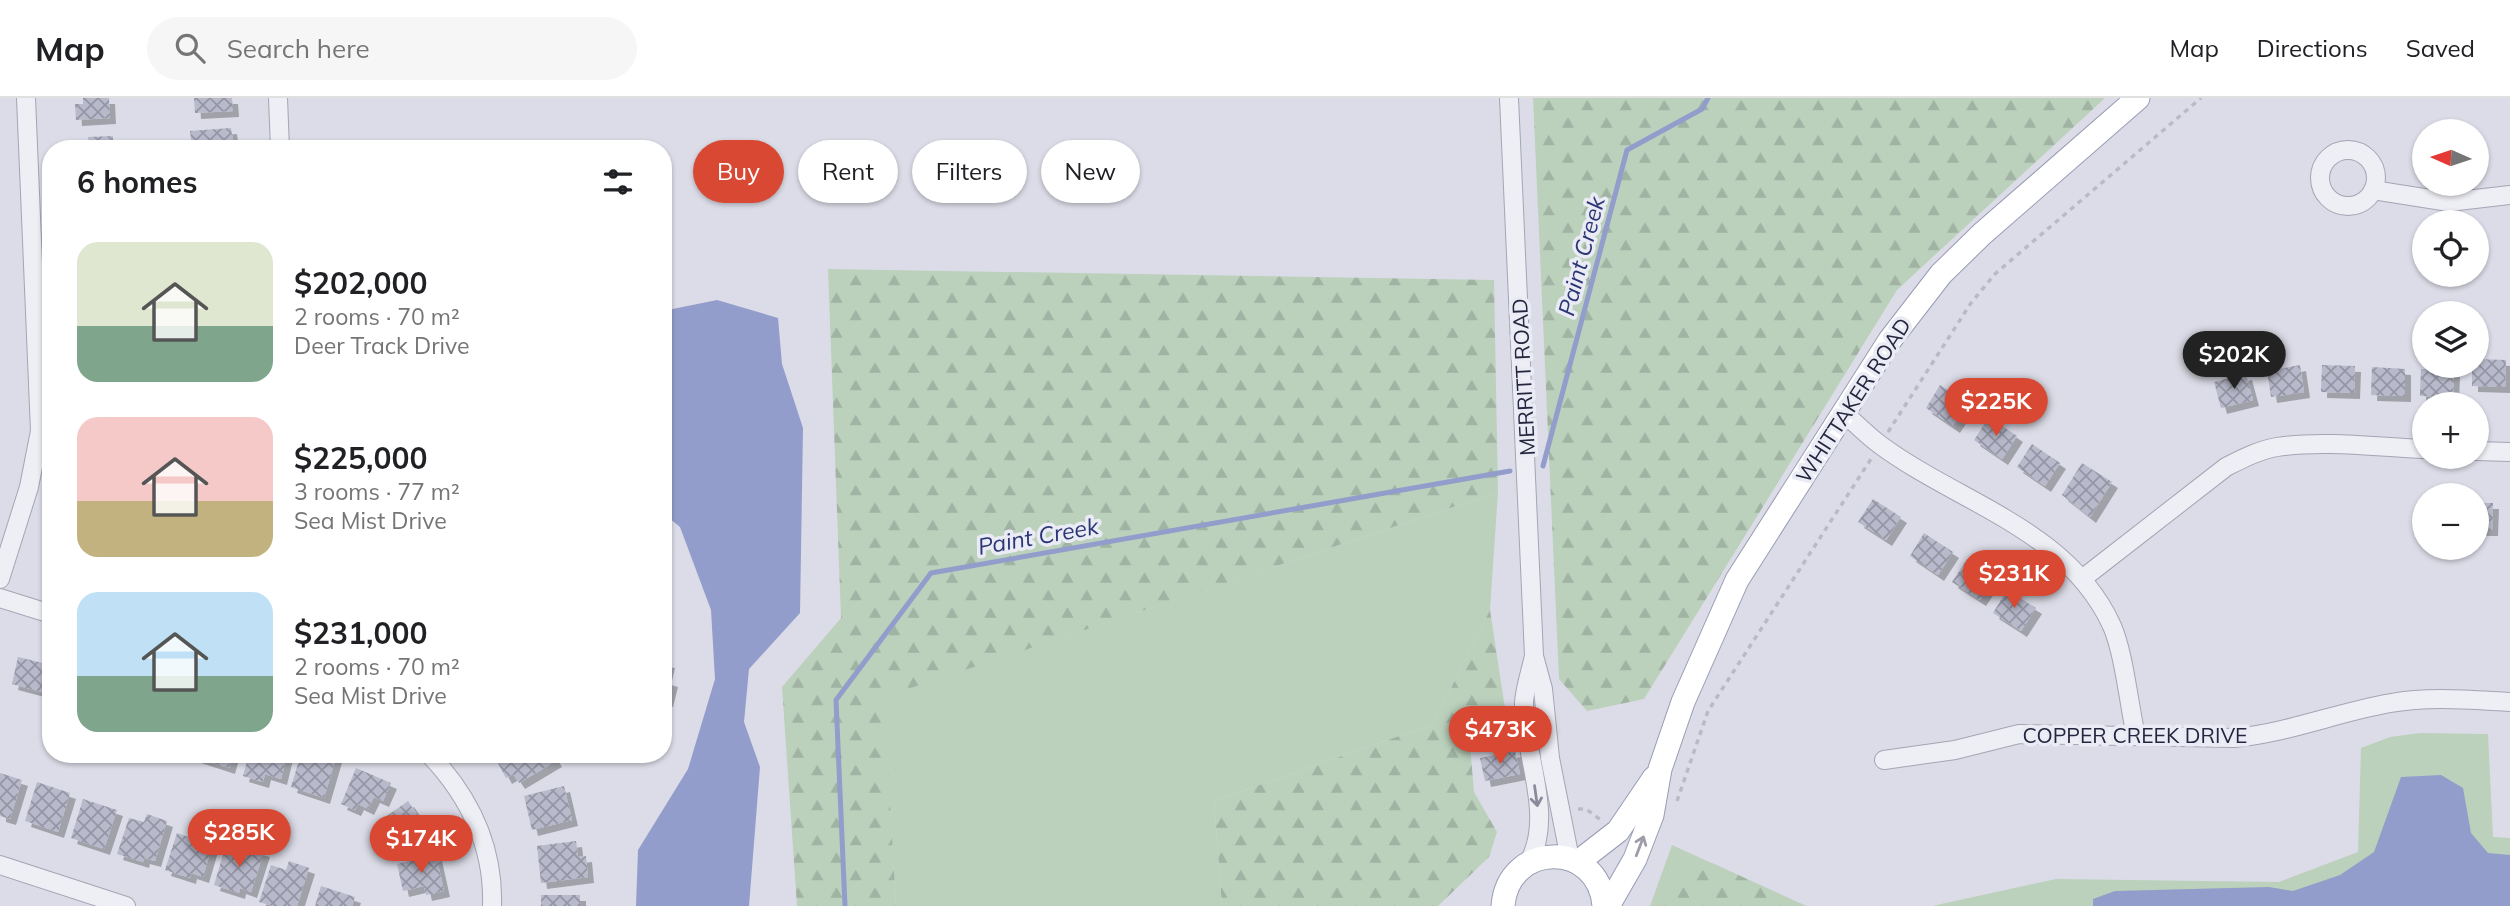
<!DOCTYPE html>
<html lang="en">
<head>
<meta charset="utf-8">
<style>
  :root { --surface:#fff; --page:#f6f6f6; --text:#202124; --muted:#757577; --line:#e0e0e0; --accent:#d94832 }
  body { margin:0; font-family:Mulish,sans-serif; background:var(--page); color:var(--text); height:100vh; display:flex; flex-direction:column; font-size:26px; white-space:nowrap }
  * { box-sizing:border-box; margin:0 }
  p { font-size:23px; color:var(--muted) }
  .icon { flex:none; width:38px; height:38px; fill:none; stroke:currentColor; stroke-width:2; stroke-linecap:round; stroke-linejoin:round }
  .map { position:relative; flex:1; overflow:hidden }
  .panel { position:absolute; left:42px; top:42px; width:630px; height:623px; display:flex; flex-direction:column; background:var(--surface); border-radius:28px; box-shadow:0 2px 5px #0004 }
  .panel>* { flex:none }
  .banner { position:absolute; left:693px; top:42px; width:665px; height:63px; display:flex; gap:14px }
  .needle { width:46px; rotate:273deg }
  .fabs { position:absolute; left:2412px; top:21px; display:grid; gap:14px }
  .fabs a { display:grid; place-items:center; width:77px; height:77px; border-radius:50%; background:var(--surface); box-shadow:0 2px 5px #0004; font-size:35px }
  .price { position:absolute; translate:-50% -60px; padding:0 16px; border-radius:24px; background:var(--accent); color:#fff; font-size:23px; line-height:46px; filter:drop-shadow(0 2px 4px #0008) }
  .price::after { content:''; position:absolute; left:50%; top:42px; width:21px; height:16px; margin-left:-10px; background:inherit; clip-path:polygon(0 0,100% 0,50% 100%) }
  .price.selected { background:#222; color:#fff }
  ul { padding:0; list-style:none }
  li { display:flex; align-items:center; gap:21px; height:175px; padding:0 35px }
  li span { display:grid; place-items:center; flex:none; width:196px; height:140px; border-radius:21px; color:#555 }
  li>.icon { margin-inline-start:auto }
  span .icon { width:84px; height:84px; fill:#fffc; stroke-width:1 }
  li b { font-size:30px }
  h2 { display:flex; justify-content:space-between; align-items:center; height:84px; padding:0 35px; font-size:30px }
  .pill { padding:0 24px; border-radius:32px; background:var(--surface); box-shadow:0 2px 5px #0004; font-size:24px; line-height:63px }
  .pill.selected { background:var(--accent); color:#fff }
  header { display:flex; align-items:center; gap:42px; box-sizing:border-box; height:98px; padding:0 35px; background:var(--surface); border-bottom:2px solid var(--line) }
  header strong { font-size:33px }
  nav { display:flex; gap:38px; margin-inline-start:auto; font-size:24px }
  .search { width:490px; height:63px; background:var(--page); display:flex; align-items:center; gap:18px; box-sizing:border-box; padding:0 24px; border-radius:38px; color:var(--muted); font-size:26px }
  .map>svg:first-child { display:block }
</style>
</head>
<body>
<header>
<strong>Map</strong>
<div class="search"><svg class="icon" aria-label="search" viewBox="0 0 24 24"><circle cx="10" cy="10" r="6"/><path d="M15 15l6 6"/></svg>Search here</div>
<nav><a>Map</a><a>Directions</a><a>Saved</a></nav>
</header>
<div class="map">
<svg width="2510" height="808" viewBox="0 0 2510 808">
  <defs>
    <pattern id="forest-firs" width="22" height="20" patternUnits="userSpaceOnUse" patternTransform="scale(1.75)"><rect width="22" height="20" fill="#bbd1bc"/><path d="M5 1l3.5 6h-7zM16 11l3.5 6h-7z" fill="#a1b3a3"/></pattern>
    <pattern id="building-cross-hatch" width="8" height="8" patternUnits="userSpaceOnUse" patternTransform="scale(1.75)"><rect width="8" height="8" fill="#b8b9ca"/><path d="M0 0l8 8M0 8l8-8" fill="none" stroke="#9596a5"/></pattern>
    <filter id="shadow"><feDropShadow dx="6" dy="6" stdDeviation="0" flood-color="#0004"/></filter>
  </defs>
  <rect width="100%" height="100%" fill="#dbdce7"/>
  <!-- green -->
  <g fill="#bbd1bc">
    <polygon points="1498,394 1490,512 1433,626 1214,703 1222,808 896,808 883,599"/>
    <polygon points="2420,635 2488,636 2493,739 2510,740 2510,808 1932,808 2056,781 2279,784 2358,754 2361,650 2390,639"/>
    <polygon points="1672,747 1806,808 1650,808"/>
  </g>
  <!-- forest -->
  <g fill="url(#forest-firs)">
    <polygon points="1533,0 2105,0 1897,192 1644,601 1587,613 1559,581"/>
    <polygon points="828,171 1494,182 1498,394 884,599 896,808 797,808 782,589 841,520"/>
    <polygon points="1490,512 1509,637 1470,647 1474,694 1497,734 1489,759 1438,808 1222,808 1214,703 1433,626"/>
    <polygon points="1712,765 1806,808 1655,808"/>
  </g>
  <!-- water -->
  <g fill="#929dcb">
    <polygon points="717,202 778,220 782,266 803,330 800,515 749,571 744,624 760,669 749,808 636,808 638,752 688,671 715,581 711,512 680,429 663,415 663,213"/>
    <polygon points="2441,677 2463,690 2471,735 2488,755 2510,757 2510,808 2093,808 2093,801 2115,793 2269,789 2293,793 2340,777 2374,754 2401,679"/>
  </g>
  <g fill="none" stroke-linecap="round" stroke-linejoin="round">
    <!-- stream -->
    <g stroke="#929dcb" stroke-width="5">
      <polyline points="1543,368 1627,52 1702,11 1708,0"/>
      <polyline points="845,808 836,602 931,475 1510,373"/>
    </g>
  </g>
  <!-- building -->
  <g fill="url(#building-cross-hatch)" filter="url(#shadow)">
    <polygon points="83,0 109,0 110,20 76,22 75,6 83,6"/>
    <polygon points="194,0 232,0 233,13 195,15"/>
    <polygon points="231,30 234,51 192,50 190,33"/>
    <polygon points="113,38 113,51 89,51 88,39"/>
    <polygon points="2476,261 2506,262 2505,289 2472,288 2472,268 2476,268"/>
    <polygon points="2300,267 2304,294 2271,299 2267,273"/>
    <polygon points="2322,267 2355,268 2354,295 2321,294"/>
    <polygon points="2372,269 2405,271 2405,298 2371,297"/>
    <polygon points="2421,271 2454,272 2453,299 2420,298"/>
    <polygon points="2246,276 2253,302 2221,310 2214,284"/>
    <polygon points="1940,287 1969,306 1954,329 1926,310"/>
    <polygon points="1989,319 2017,338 2002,361 1974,342"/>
    <polygon points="2032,346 2060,365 2045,388 2017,369"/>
    <polygon points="2082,365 2112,384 2090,419 2062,397"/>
    <polygon points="1873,401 1901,419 1886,442 1858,424"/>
    <polygon points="2476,405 2493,405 2492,432 2476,432"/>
    <polygon points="1924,435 1953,454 1938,477 1910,458"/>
    <polygon points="1967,461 1995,480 1980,502 1952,484"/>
    <polygon points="2007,492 2036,510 2021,533 1993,515"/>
    <polygon points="18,559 51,567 46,595 12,586"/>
    <polygon points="663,563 669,564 665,581 672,583 667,603 663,602"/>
    <polygon points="1515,653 1520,676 1485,683 1480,660"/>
    <polygon points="196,656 233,656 229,670 195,659"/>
    <polygon points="249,656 287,656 281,681 265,676 263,684 243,678"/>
    <polygon points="301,656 336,659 324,700 291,689"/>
    <polygon points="496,656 552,656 556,663 519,685 513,676 506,680 494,658"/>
    <polygon points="356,670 391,685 383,703 374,699 368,711 358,706 355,712 341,706"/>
    <polygon points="0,675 22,682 10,721 0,718"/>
    <polygon points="37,684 70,695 58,734 25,723"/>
    <polygon points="564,688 572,722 532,732 524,698"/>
    <polygon points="83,701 117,712 104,751 71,740"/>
    <polygon points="408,703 428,732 405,749 384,720"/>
    <polygon points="147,716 167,723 155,763 144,760 143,764 117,756 129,720 144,724"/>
    <polygon points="195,732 215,738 203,779 191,775 190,780 165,772 177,735 192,740"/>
    <polygon points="576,743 578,759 586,758 588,779 541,785 537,748"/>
    <polygon points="243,747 264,753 251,794 240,790 239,795 214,787 225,750 241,755"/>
    <polygon points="436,757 444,793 426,797 424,788 403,793 397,766"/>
    <polygon points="289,763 309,770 297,808 273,808 259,804 271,767 286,772"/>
    <polygon points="321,788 355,799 352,808 315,808"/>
    <rect x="541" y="797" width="39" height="11"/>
  </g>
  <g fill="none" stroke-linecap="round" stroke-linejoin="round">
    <defs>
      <g id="minor">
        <polyline points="278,0 280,51"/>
        <polyline points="1509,0 1534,558 1543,591 1550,660 1570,761"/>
        <circle cx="2348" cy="80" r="28"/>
        <polyline points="2373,92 2449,104 2510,97"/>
        <path d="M 1843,314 C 1855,325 1867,337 1879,346 C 1958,405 2068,431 2112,528 C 2124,555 2129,607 2136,638"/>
        <polyline points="2476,353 2510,354"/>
        <polyline points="0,481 29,389 40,333 26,0"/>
        <path d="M 2082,481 L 2226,369 C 2242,361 2259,352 2277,349 C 2324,342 2376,349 2424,351"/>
        <polyline points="0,500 51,516"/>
        <path d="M 429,656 C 470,699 494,748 492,808"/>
        <path d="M 1884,662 L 1955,652 L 2019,636 L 2234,640 C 2288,635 2338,614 2391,605 C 2430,598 2471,602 2510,604"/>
        <path d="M 1529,764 C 1555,716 1523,656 1524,604 C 1525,591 1530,575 1533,562"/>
        <polyline points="0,767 126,808"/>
      </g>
      <g id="major">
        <polyline points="1578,764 1618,733 1654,680"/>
        <path d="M 1503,808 C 1508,743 1599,742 1604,808"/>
        <polyline points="1608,808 1635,761 1652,717 1660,671 1683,604 1737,482 1890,242 1941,176 1982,136 2138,0"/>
      </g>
    </defs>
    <!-- minor casing -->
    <use href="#minor" stroke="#a4a5b4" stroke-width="20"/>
    <!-- major casing -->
    <use href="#major" stroke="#999cb3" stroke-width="25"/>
    <!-- path -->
    <g stroke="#b9bac5" stroke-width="3.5" stroke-dasharray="5 5" stroke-linecap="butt">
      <polyline points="1888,334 1971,205 1995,176 2201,0"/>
      <polyline points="1677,703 1708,613 1871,361"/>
      <polyline points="1578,711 1586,711 1602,723"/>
    </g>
    <!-- minor -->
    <use href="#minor" stroke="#eeeef5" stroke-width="18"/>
    <!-- major -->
    <use href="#major" stroke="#fff" stroke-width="23"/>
  </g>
  <!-- one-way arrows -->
  <defs><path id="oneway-shaft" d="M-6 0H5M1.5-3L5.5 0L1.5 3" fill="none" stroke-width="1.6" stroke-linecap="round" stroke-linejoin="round" transform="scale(1.75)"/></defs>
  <use stroke="#898a9a" href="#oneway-shaft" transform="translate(1536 698) rotate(82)"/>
  <use stroke="#9c9da8" href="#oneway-shaft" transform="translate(1640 748) rotate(-69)"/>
  <g text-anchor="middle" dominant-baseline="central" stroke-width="7" stroke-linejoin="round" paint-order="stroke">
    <!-- street labels -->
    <g font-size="21" fill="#24263e" stroke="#eaebf5">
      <text transform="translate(1523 279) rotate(-93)">MERRITT ROAD</text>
      <text transform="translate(1853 302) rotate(-57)">WHITTAKER ROAD</text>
      <text x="2135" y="637">COPPER CREEK DRIVE</text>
    </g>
    <!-- water labels -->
    <g font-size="23" font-style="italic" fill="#2b3775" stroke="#eaebf5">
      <text transform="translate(1581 158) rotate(-75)">Paint Creek</text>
      <text transform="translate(1038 438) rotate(-10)">Paint Creek</text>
    </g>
  </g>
</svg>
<div class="fabs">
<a><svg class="needle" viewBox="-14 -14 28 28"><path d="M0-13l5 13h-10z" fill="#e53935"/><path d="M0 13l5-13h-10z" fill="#757577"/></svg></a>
<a><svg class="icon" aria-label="locate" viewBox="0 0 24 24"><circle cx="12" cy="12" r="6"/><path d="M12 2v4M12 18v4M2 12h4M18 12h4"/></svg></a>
<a><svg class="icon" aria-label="layers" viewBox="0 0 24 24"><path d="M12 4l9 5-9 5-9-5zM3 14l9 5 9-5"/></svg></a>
<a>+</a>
<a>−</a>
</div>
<b class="price selected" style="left:2234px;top:293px">$202K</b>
<b class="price" style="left:1996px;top:340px">$225K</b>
<b class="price" style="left:2014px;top:512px">$231K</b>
<b class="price" style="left:1500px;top:668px">$473K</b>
<b class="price" style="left:239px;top:771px">$285K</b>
<b class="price" style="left:421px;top:777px">$174K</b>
<div class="banner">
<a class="pill selected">Buy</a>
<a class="pill">Rent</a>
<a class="pill">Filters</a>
<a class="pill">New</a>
</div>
<section class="panel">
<h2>6 homes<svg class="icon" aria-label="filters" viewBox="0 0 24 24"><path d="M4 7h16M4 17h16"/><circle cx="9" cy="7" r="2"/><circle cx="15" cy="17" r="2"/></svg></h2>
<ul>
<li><span style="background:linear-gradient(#dfe7d0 60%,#7fa58c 0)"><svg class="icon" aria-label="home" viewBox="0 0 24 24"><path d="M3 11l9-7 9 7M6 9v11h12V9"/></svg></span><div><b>$202,000</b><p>2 rooms · 70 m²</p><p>Deer Track Drive</p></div></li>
<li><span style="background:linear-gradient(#f6c9c9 60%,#c2b280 0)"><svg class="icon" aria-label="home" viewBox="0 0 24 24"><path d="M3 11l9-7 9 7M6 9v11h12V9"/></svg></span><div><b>$225,000</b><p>3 rooms · 77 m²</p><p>Sea Mist Drive</p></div></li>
<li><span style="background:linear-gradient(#bfe0f5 60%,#7fa58c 0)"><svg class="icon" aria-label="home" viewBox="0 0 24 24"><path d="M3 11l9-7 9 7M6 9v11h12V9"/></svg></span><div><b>$231,000</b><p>2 rooms · 70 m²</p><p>Sea Mist Drive</p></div></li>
</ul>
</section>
</div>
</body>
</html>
